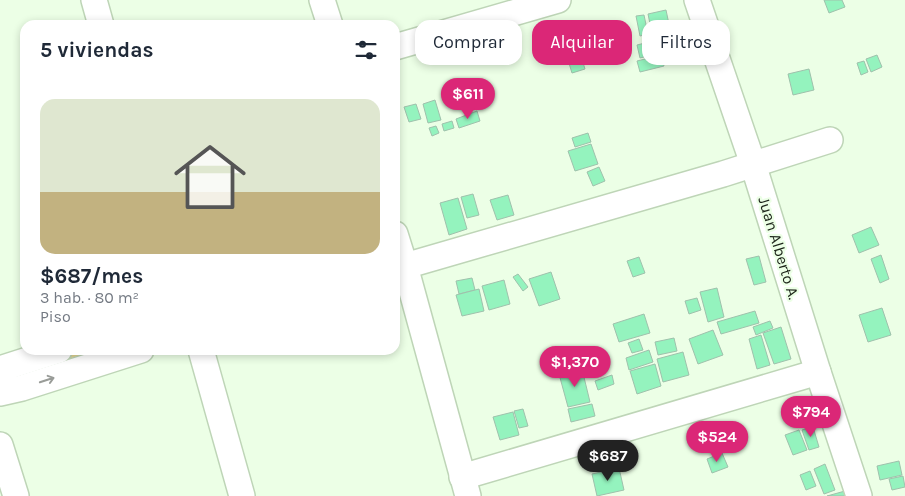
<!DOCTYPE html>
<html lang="es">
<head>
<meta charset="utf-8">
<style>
  :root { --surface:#fff; --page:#f6f6f7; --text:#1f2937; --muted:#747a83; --line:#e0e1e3; --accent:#db2777 }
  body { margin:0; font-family:Karla,sans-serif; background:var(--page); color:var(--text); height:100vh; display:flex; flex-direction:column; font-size:19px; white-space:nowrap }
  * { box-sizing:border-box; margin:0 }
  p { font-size:16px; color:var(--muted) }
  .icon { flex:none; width:28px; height:28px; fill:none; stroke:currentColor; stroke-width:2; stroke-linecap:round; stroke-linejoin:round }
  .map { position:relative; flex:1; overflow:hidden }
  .panel { position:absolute; left:20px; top:20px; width:380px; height:335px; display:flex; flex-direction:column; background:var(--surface); border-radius:15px; box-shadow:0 2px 8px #0003 }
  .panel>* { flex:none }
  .guide { position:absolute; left:415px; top:20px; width:415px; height:45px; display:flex; gap:10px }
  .price { position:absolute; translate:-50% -42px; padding:0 11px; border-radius:18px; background:var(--accent); color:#fff; font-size:16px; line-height:32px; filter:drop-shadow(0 1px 2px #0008) }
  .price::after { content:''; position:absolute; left:50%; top:30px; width:15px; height:11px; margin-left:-8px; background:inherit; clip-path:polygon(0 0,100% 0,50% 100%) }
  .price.on { background:#222; color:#fff }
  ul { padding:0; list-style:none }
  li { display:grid; align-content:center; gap:10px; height:265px; padding:0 20px }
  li+li { border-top:1px solid var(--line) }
  li span { display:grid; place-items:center; height:155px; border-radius:15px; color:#555 }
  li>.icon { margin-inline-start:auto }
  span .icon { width:90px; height:90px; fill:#fffc; stroke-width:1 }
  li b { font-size:21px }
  h2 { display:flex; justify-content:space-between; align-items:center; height:60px; padding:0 20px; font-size:21px }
  .tag { padding:0 18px; border-radius:15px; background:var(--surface); box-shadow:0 2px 8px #0003; font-size:18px; line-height:45px }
  .tag.on { background:var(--accent); color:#fff }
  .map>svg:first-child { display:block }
</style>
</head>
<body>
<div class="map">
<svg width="905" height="496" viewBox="0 0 905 496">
  <rect width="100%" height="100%" fill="#ecffe6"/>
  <!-- green -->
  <polygon fill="#e2d593" points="77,350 98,350 9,377 7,371"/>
  <!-- building -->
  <g fill="#94f3be" stroke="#9fc1ac">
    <polygon points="824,0 842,0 845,7 829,13"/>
    <polygon points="666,10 670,29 652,34 648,14"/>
    <polygon points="644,15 648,34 640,36 636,16"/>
    <polygon points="623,28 624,33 616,35 614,31"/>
    <polygon points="580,33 586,52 567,58 561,40"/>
    <polygon points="624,34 627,46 601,51 598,39"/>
    <polygon points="657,40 660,53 640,58 637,45"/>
    <polygon points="661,55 664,66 640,72 637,61"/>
    <polygon points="877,55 882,67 871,72 866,59"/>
    <polygon points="581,56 585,69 572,73 568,60"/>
    <polygon points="864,61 868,72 861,75 857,63"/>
    <polygon points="809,69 814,90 793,95 788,74"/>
    <polygon points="435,100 441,120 428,123 423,104"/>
    <polygon points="416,104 421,119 409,122 404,107"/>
    <polygon points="477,111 480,121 459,128 456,119"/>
    <polygon points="452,121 454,128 444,131 442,124"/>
    <polygon points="436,126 439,133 432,136 429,128"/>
    <polygon points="588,133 591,142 575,147 572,138"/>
    <polygon points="591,144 598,164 575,171 568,151"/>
    <polygon points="599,167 605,181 593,186 587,172"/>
    <polygon points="473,194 479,215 467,218 461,197"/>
    <polygon points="508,195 514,215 497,220 490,200"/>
    <polygon points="458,198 467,229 449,235 440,203"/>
    <polygon points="871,227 879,245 859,253 852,235"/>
    <polygon points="881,255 889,279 880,283 871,259"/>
    <polygon points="759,256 766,282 754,285 746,259"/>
    <polygon points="639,257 645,273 633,277 627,261"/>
    <polygon points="551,272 560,299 539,306 529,279"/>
    <polygon points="518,274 528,287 523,291 513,277"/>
    <polygon points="472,278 475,290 459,294 456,281"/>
    <polygon points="504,280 510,304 489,310 482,286"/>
    <polygon points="717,288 724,317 708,322 700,292"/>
    <polygon points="479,289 484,311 462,316 456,295"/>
    <polygon points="697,298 701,310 689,314 685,301"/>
    <polygon points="882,308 891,335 868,342 859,315"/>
    <polygon points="755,311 759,323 721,334 717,322"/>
    <polygon points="644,314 650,333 619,342 613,324"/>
    <polygon points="770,321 773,328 756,335 753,327"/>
    <polygon points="781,327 791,359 774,364 763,333"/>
    <polygon points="713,330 723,355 698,364 689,339"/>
    <polygon points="761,335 770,365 757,369 749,339"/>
    <polygon points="674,338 677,351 658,355 655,342"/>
    <polygon points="639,339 643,350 632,353 628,343"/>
    <polygon points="649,350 653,362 629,370 626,358"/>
    <polygon points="683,352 689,375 663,382 657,359"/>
    <polygon points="655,364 661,386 637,394 630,371"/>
    <polygon points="582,369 590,402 568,407 559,374"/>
    <polygon points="612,375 614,384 598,390 595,381"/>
    <polygon points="592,404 595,416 571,422 568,409"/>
    <polygon points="523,409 528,426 519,428 514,411"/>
    <polygon points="513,412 519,435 500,440 493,417"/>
    <polygon points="813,427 819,447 809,450 802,430"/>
    <polygon points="799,430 807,450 793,455 785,435"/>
    <polygon points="722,453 728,467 712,473 707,459"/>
    <polygon points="899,461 902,475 880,480 877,466"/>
    <polygon points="825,464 835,490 824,494 814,469"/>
    <polygon points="619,468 624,490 597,496 592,474"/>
    <polygon points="810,471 816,486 806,490 800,475"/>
    <polygon points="903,476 905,487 892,490 889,479"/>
    <polygon points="845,491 847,496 827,496"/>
  </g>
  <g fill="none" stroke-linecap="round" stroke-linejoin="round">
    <defs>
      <g id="minor">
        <polyline points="94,0 101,25"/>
        <polyline points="322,0 330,25"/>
        <polyline points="697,0 753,164 818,372 859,496"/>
        <polyline points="395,47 558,0"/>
        <polyline points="395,234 405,266 468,496"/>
        <polyline points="395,266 405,266 723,174 830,140"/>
        <polyline points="201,350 242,496"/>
        <polyline points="0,369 59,350"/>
        <polyline points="0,393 22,388 141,350"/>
        <polyline points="0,445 16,496"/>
        <polyline points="462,477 818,372"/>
      </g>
    </defs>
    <!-- minor casing -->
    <use href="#minor" stroke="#bed5b7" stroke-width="28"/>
    <!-- minor -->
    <use href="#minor" stroke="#fff" stroke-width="25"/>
  </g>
  <!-- one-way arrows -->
  <defs><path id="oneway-shaft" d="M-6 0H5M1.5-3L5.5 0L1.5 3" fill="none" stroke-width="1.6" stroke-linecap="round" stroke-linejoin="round" transform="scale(1.25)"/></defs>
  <use stroke="#999c98" href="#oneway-shaft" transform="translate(47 380) rotate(-18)"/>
  <g text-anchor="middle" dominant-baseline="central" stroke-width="4.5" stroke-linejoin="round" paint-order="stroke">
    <!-- street labels -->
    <g font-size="16" fill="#1c2419" stroke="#ecffe6">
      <text transform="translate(779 248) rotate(73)">Juan Alberto A.</text>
    </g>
  </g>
</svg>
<b class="price" style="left:468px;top:120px">$611</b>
<b class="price" style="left:575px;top:388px">$1,370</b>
<b class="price" style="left:811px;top:438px">$794</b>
<b class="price" style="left:717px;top:463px">$524</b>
<b class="price on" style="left:608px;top:482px">$687</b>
<div class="guide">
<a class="tag">Comprar</a>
<a class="tag on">Alquilar</a>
<a class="tag">Filtros</a>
</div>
<section class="panel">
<h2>5 viviendas<svg class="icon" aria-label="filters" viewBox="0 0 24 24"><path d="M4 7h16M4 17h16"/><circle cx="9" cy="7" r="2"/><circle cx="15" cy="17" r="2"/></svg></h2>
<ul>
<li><span style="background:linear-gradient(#dfe7d0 60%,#c2b280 0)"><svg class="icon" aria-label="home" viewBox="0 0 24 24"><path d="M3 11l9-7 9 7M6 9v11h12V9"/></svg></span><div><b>$687/mes</b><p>3 hab. · 80 m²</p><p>Piso</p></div></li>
</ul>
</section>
</div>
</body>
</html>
